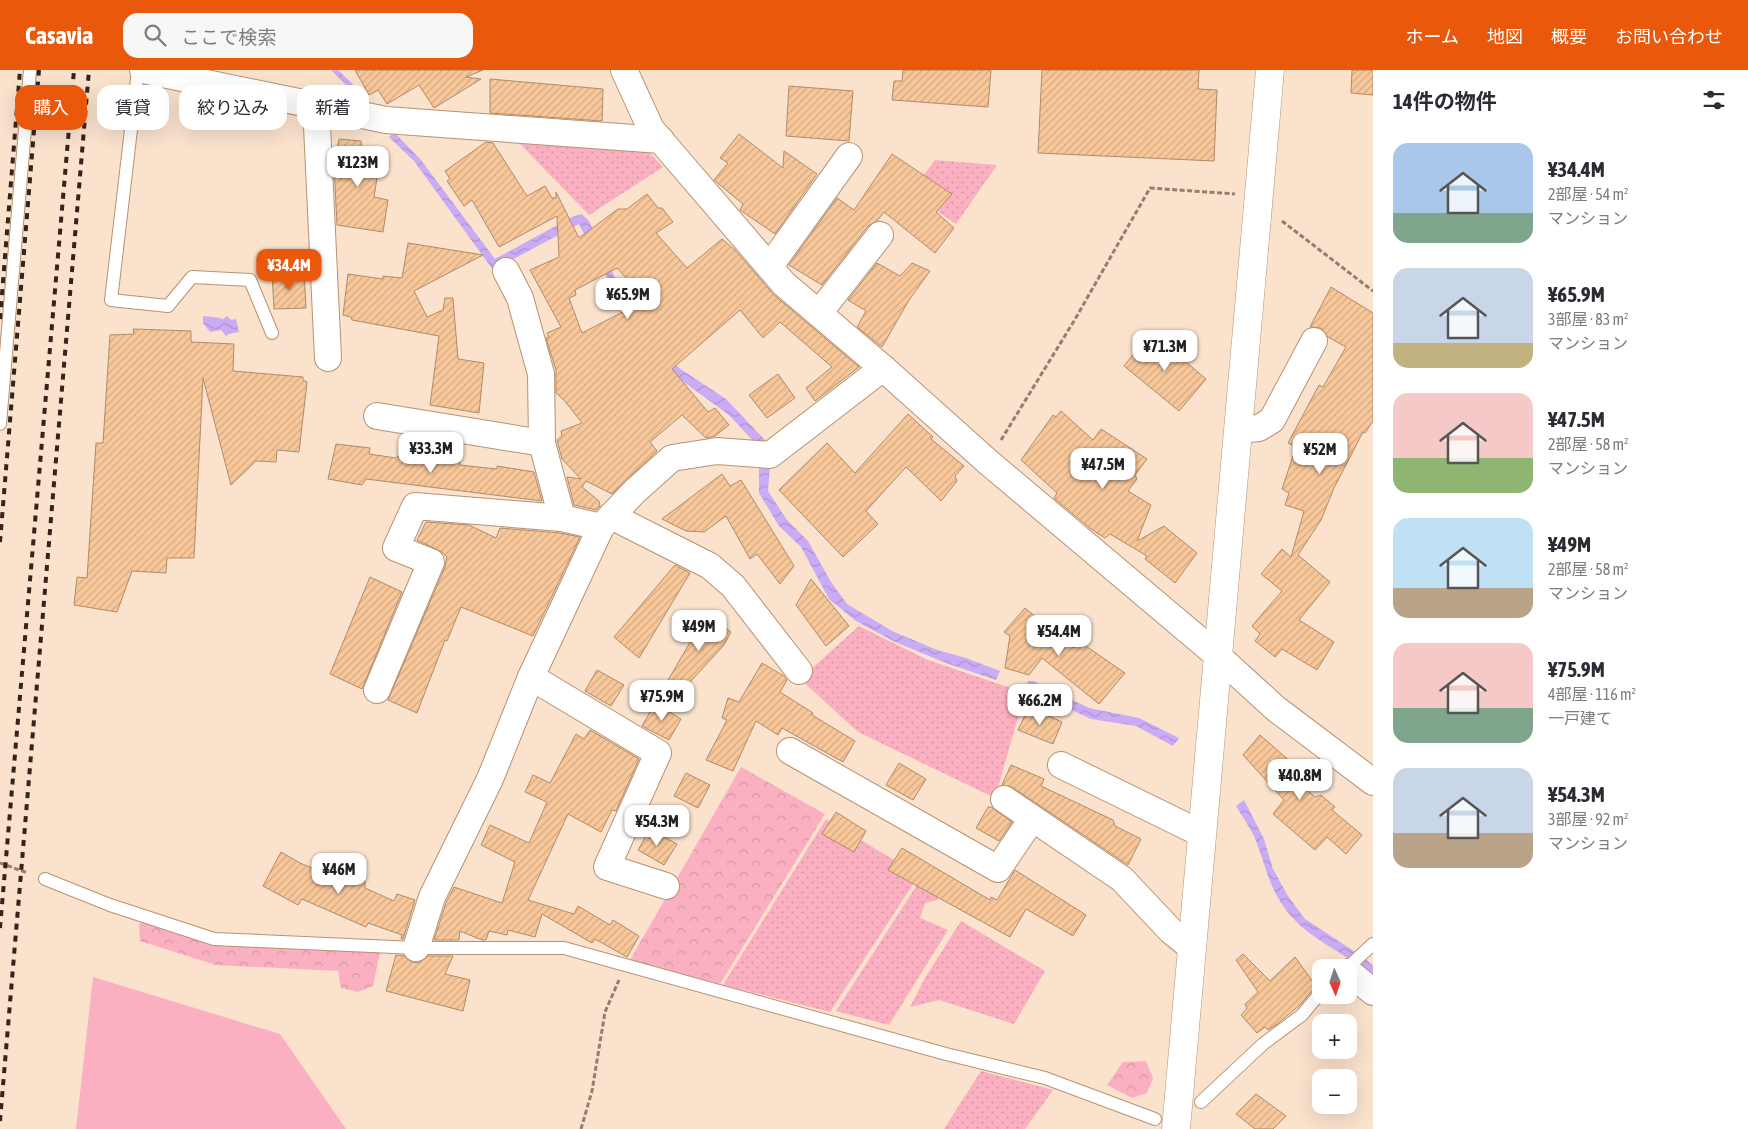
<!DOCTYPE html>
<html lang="ja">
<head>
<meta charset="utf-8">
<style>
  :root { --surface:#fff; --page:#f7f7f7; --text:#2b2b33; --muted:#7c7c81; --accent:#ea580c }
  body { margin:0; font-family:"Asap Condensed","Noto Sans JP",sans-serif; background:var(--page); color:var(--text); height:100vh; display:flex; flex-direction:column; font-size:19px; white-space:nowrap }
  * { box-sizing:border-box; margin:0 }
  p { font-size:16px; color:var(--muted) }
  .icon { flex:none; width:28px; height:28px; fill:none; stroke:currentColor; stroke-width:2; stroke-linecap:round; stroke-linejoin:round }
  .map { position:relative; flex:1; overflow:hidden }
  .side { display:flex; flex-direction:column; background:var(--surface); width:375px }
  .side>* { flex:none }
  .top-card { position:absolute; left:15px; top:15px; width:475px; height:45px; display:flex; gap:10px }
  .needle { width:32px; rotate:177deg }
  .tools { position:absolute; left:1312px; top:889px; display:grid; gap:10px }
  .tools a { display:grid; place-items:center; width:45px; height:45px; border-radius:10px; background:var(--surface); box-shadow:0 5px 20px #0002; font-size:25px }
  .price { position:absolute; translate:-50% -42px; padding:0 11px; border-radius:10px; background:#fff; color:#222; font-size:16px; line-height:32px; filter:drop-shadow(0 1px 2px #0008) }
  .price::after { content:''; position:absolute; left:50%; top:30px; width:15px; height:11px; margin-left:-8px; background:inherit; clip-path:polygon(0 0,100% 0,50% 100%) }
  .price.selected { background:var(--accent); color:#fff }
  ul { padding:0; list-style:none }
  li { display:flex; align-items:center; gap:15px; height:125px; padding:0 20px }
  li span { display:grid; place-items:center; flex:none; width:140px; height:100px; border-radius:15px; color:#555 }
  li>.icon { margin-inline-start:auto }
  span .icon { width:60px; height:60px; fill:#fffc; stroke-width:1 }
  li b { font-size:21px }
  h2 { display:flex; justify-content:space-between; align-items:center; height:60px; padding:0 20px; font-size:21px }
  .tag { padding:0 18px; border-radius:15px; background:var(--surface); box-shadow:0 5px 20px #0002; font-size:18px; line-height:45px }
  .tag.selected { background:var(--accent); color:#fff }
  header { display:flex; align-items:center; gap:30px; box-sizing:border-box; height:70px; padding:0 25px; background:var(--accent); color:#fff }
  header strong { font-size:24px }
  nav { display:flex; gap:28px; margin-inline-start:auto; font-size:18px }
  .search { width:350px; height:45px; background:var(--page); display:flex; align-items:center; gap:12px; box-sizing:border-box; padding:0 18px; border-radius:15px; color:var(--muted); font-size:19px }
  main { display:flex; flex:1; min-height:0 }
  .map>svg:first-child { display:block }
</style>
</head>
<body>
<header>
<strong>Casavia</strong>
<div class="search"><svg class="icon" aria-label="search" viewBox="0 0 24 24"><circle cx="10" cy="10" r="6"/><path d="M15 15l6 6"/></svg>ここで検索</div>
<nav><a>ホーム</a><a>地図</a><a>概要</a><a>お問い合わせ</a></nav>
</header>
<main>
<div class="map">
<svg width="1373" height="1059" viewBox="0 0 1373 1059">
  <defs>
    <pattern id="grass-dots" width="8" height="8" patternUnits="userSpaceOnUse" patternTransform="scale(1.25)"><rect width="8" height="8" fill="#fbb0c2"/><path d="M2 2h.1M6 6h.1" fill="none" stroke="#d696a5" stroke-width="1.8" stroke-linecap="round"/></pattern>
    <pattern id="forest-crowns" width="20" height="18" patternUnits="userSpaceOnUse" patternTransform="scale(1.25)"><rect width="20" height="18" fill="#fbb0c2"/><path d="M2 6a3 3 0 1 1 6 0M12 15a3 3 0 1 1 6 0" fill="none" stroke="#d696a5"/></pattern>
    <pattern id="water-waves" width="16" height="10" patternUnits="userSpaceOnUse" patternTransform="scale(1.25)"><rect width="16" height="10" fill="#caabf5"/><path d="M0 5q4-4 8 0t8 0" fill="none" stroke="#ad92d0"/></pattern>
    <pattern id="building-hatch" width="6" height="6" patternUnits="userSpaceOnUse" patternTransform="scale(1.25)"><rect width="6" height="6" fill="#f8c79a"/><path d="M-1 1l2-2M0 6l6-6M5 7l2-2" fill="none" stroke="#d4a983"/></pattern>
  </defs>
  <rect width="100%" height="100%" fill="#fae2cd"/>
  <!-- grass -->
  <g fill="url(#grass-dots)">
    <polygon points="520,74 644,77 663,97 589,145"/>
    <polygon points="935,90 997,95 956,154 918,128 896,142"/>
    <polygon points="859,556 928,590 1025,623 995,728 858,662 800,609"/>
    <polygon points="826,749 919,805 830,942 723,915"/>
    <polygon points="922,807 942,817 937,830 925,833 920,848 948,860 889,955 836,941"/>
    <polygon points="961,851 1045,901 1014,954 939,930 910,937 925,908"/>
    <polygon points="981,1001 1053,1020 1025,1059 944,1059"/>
  </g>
  <!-- forest -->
  <g fill="url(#forest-crowns)">
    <polygon points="741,697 825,744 720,914 630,890"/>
    <polygon points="145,852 216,874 380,882 373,916 358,922 341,918 338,901 216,895 140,871 139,854"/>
    <polygon points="1146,991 1153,1008 1147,1023 1132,1028 1107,1015 1123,992"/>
  </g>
  <!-- pitch -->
  <polygon fill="#fbb0c2" points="93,907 280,964 346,1059 76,1059"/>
  <!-- water -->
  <g fill="url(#water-waves)">
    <polygon points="331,0 338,0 366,27 362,31"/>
    <polygon points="394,62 421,90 495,189 572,147 582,144 589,151 622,223 644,261 662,284 682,300 726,329 765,370 759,375 756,374 729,345 666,299 642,276 579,154 493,200 414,91 389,67"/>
    <polygon points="203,246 221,248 222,250 227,246 231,250 236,249 239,262 229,264 226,266 221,260 210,262 203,253"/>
    <polygon points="759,395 770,395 768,421 787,450 808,471 831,512 847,534 892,561 937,580 966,588 1000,601 996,610 946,593 895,572 856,551 829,529 801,477 779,456 759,423"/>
    <polygon points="1028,611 1033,611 1089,638 1139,648 1179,668 1173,676 1136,656 1091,649 1026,619"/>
    <path d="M 1244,730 L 1264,769 L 1273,799 L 1288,826 L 1305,849 L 1366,889 L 1373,896 L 1373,909 C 1349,883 1314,873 1291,846 C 1269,821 1266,795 1254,766 C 1249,756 1242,746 1236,736 Z"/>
  </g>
  <!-- building -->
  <g fill="url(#building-hatch)" stroke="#b08b6a" fill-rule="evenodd">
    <polygon points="355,0 483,0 466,7 481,9 434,38 419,15 387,34 378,20 369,25"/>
    <polygon points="903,0 991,0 988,37 892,30 894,11 902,11"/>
    <polygon points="1042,0 1199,0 1198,19 1217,20 1214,91 1038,83"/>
    <polygon points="1352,0 1373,0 1373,25 1351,23"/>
    <polygon points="490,9 603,19 602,51 490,43"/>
    <polygon points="789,16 853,21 849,71 786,66"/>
    <polygon points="739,64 783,98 784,81 817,104 775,164 740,140 743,134 714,110 728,93 720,88"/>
    <polygon points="339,69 361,71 362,80 381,83 374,127 388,130 383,162 337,155 334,95"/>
    <path d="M 486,72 L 493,73 L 527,126 L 545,116 L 552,128 L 556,128 L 556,122 L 579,168 L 618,139 L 627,139 L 647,124 L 658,138 L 662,138 L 673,152 L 656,163 L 687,198 L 722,169 L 735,180 L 774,225 L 859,297 L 815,331 L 806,318 L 832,297 L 780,252 L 763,268 L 740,240 L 672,299 L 708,342 L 715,338 L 729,355 L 715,366 L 706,368 L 682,345 L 650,372 L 657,381 L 612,424 L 586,411 L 582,417 L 599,431 L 600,436 L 596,440 L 574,435 L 567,407 L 581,409 L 562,389 L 557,370 L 562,366 L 561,361 L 582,353 L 564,330 L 556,323 L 556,300 L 546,268 L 549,267 L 547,263 L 561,257 L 530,200 L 559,187 L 557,146 L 499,177 L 472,130 L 464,136 L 447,111 L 450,109 L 445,101 ZM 617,198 L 646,230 L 582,263 L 569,228 L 576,225 L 575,220 Z"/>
    <polygon points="892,84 952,124 936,142 954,158 935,183 884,142 877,151 868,156 822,215 789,195 837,128 854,140"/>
    <polygon points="408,173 483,185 414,221 427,247 443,240 445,228 453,228 458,289 484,293 479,343 430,335 439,266 352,250 351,247 343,245 348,204 383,209 383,206 402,208"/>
    <polygon points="877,193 900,206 912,193 930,201 909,230 882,277 857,257 866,241 848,230"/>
    <polygon points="304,202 306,238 274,239 272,204"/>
    <polygon points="1331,217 1373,243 1373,351 1365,363 1363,362 1334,418 1321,450 1298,485 1330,512 1299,550 1334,572 1317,600 1282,579 1275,587 1255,571 1260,564 1252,556 1282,521 1261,504 1282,479 1291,487 1304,441 1285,435 1289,423 1282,419 1296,377 1288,373 1319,315 1323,317 1346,277 1328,267 1321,258 1310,257"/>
    <polygon points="133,259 191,261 191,272 234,274 233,301 303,307 303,310 307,312 299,382 277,380 276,392 256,391 231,415 203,308 194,488 167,488 166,503 132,501 117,542 74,535 77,507 87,508 96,373 103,373 110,265 134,264"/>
    <polygon points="1151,262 1206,309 1179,341 1124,296"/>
    <polygon points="778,304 795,328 767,348 749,325"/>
    <polygon points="1061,341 1093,370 1101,359 1147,389 1135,405 1137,409 1128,421 1151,435 1137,471 1164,456 1197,483 1175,513 1145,489 1147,486 1110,464 1105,468 1091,459 1054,428 1057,423 1021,390 1053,345 1056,347"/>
    <polygon points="908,344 933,367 931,369 964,396 955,406 957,411 941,431 906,397 866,441 878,454 843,487 779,420 827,373 855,403"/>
    <polygon points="336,374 370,378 369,384 396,388 398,386 437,391 459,388 460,395 497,399 497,396 534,402 542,431 366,409 362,415 328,409"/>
    <polygon points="722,404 730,416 741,410 794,496 780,514 757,484 750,489 726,446 704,462 686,461 662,449"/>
    <polygon points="426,452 469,455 496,468 500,458 560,463 580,467 533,566 461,537 447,571 445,570 417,643 388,630 445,497 447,487 442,482 417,470"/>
    <polygon points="675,495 690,503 639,588 614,567"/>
    <polygon points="370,507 402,522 362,619 330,604"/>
    <polygon points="811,509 849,556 826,576 796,535"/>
    <polygon points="1025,538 1074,578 1080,572 1125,603 1099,634 1042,588 1029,605 1005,598 1010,566 1004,562"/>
    <polygon points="707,543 731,562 724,575 680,623 667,612"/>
    <polygon points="762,593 784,606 787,610 780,622 813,643 812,645 855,671 843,692 782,658 778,665 756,651 733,701 706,690 727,650 722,648 728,628 739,632"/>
    <polygon points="597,600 624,615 611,636 585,621"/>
    <polygon points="655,633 681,649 669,670 642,656"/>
    <polygon points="1029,637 1062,652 1053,674 1018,660"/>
    <polygon points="590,660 639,689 616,741 612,740 601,762 568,744 528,830 574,844 578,836 610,855 613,850 639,866 627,887 595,869 592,873 542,844 535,867 508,860 507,865 489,861 486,870 482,870 460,861 459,870 434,870 446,833 454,817 502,833 515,792 481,775 490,755 529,773 547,732 525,722 533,705 550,713 576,664 584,669"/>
    <polygon points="1260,665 1300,700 1293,707 1315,727 1321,725 1335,737 1332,740 1362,765 1346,784 1327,767 1315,780 1273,744 1284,730 1243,685"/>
    <polygon points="899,693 926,709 913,730 886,715"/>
    <polygon points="1011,695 1044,709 1041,716 1113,750 1115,756 1141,769 1128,795 1012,717 1002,715"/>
    <polygon points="686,703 710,715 698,738 674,726"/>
    <polygon points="988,737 991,737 1012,752 999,771 976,758"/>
    <polygon points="836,742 866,761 854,782 822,764"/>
    <polygon points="650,759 677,774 664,795 638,780"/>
    <polygon points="902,778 990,830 991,827 997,830 1015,800 1086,845 1073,866 1026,839 1010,867 888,800"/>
    <polygon points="281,782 300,793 324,803 326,799 349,810 354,806 365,811 365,818 394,831 397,824 415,830 403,869 401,869 402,865 368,853 366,857 302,829 298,835 263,816"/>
    <polygon points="1243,884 1270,911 1295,887 1316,916 1300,935 1277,954 1268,960 1265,957 1257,963 1241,945 1247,938 1245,934 1258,922 1236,890"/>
    <polygon points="396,885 404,886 411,892 419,893 428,886 453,886 445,904 470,910 463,941 386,921"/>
    <polygon points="1256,1024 1286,1046 1273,1059 1255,1059 1236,1044"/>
  </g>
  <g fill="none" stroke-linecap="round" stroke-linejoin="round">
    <defs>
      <g id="service">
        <polyline points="138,0 111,230 168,236 192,207 250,210 272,263"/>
        <polyline points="0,354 30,0"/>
        <polyline points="45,809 110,835 214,869 416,878 564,878 946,984 1045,1008 1155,1049"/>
        <polyline points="1347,898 1373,874"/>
        <polyline points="1201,1032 1263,974 1302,945 1321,922"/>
      </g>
      <g id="minor">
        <polyline points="143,0 386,50 661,70"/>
        <polyline points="624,0 651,59 784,214 883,298 988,392 1217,585 1275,638 1373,712"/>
        <polyline points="316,35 328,288"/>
        <polyline points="770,196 849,86"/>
        <polyline points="506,201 520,228 541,304 542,373 562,448 601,457"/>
        <polyline points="819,243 880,165"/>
        <polyline points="377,346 542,373"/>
        <polyline points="1238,360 1259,358 1272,350 1314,271"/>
        <polyline points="611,446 710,496 733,516 799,601"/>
        <polyline points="531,607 658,683 607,797 666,816"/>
        <polyline points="377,620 431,492 396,478 415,436 562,448"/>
        <polyline points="790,681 998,799 1032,749"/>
        <polyline points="1061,695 1202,764"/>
        <polyline points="1004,729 1122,809 1171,861 1192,878"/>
        <polyline points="416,878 432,827 490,709 531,607 601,457 635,421 672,388 717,381 770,385 883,298"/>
        <polyline points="1349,902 1373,922"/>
      </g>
      <polyline id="tertiary" points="1176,1059 1270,0"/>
    </defs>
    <!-- service casing -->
    <use href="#service" stroke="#b89271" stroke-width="14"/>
    <!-- minor casing -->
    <use href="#minor" stroke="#b89271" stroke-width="28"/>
    <!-- tertiary casing -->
    <use href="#tertiary" stroke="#b89271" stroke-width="29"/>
    <!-- path -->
    <g stroke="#927f70" stroke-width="3" stroke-dasharray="5 2.5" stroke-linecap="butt">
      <polyline points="1282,151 1373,221"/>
      <polyline points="1001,370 1074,251 1150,118 1235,124"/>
      <polyline points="0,793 28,803"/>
      <polyline points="581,1059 592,1021 605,942 619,910"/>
    </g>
    <!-- service -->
    <use href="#service" stroke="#fff" stroke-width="12"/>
    <!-- minor -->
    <use href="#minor" stroke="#fff" stroke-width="26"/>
    <!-- tertiary -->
    <use href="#tertiary" stroke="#fff" stroke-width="28"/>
    <!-- rail -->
    <g stroke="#34251c" stroke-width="4" stroke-dasharray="6 6" stroke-linecap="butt">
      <polyline points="0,249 20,0"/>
      <polyline points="0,472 39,0"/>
      <polyline points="0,858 74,0"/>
      <polyline points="0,1051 89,0"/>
    </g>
  </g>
</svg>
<div class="tools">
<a><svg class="needle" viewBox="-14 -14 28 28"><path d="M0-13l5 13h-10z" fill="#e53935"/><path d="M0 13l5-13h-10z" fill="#7c7c81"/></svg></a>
<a>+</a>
<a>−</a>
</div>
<b class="price" style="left:358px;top:118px">¥123M</b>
<b class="price selected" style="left:289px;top:221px">¥34.4M</b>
<b class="price" style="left:628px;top:250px">¥65.9M</b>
<b class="price" style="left:1165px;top:302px">¥71.3M</b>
<b class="price" style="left:431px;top:404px">¥33.3M</b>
<b class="price" style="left:1320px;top:405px">¥52M</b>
<b class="price" style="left:1103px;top:420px">¥47.5M</b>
<b class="price" style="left:699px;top:582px">¥49M</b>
<b class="price" style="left:1059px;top:587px">¥54.4M</b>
<b class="price" style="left:662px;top:652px">¥75.9M</b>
<b class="price" style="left:1040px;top:656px">¥66.2M</b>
<b class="price" style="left:1300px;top:731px">¥40.8M</b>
<b class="price" style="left:657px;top:777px">¥54.3M</b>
<b class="price" style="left:339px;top:825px">¥46M</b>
<div class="top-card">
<a class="tag selected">購入</a>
<a class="tag">賃貸</a>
<a class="tag">絞り込み</a>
<a class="tag">新着</a>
</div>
</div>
<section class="side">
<h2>14件の物件<svg class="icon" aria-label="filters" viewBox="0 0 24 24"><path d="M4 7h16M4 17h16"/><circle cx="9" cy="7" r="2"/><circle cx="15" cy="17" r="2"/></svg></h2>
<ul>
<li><span style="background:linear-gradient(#a9c7e8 70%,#7fa58c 0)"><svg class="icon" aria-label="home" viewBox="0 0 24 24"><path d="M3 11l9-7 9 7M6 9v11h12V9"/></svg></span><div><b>¥34.4M</b><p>2部屋 · 54 m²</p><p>マンション</p></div></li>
<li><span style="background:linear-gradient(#c9d6e8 75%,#c2b280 0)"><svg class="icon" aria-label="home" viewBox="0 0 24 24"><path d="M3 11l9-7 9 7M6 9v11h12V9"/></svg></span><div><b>¥65.9M</b><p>3部屋 · 83 m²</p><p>マンション</p></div></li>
<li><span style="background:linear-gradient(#f6c9c9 65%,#8fb573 0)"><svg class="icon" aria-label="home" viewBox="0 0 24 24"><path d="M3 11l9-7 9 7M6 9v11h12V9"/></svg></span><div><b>¥47.5M</b><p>2部屋 · 58 m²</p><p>マンション</p></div></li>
<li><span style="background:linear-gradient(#bfe0f5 70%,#b9a48a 0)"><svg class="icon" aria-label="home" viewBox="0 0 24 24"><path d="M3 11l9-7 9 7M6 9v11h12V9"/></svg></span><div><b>¥49M</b><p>2部屋 · 58 m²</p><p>マンション</p></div></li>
<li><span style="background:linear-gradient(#f6c9c9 65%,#7fa58c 0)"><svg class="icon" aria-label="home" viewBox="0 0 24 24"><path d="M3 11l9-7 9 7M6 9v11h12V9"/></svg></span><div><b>¥75.9M</b><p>4部屋 · 116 m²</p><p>一戸建て</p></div></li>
<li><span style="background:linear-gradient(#c9d6e8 65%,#b9a48a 0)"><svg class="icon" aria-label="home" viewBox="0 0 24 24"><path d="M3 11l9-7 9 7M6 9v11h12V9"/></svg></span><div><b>¥54.3M</b><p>3部屋 · 92 m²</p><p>マンション</p></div></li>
</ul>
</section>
</main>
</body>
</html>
